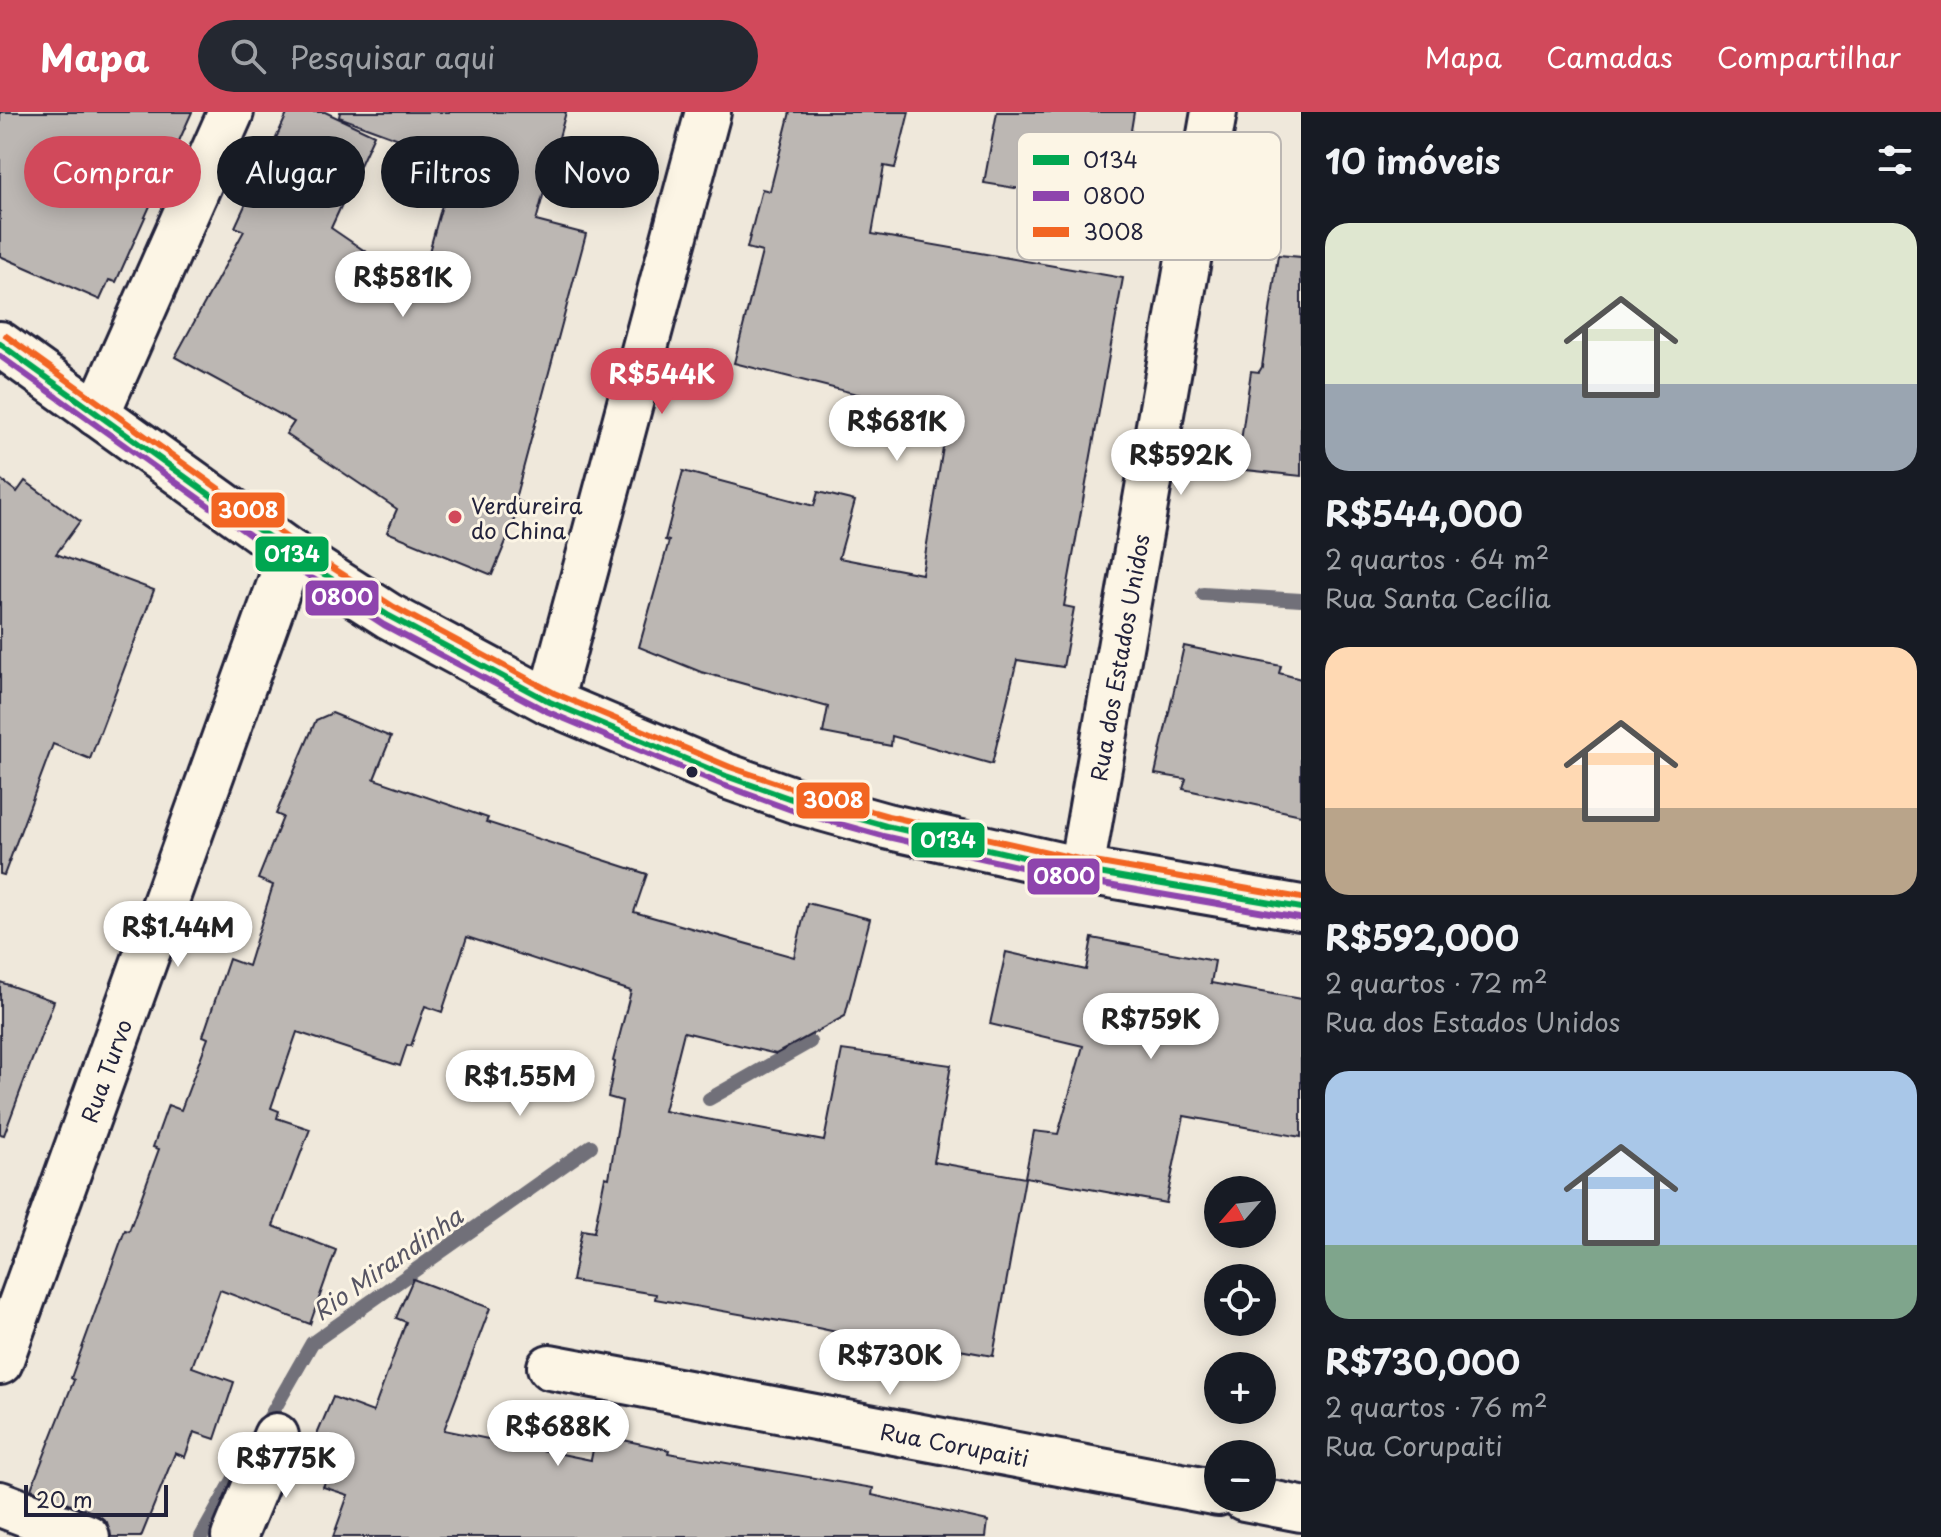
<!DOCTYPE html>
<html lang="pt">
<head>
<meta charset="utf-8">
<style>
  :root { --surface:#171b24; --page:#242831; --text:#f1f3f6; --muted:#9ea1a6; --accent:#d1495b }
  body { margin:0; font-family:"Playpen Sans",sans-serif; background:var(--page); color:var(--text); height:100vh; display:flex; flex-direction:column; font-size:30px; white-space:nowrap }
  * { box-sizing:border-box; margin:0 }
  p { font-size:26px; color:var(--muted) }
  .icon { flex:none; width:44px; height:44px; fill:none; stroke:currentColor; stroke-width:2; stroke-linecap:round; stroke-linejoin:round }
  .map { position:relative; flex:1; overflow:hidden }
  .panel { display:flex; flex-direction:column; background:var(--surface); width:640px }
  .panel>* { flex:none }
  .guide { position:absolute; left:24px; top:24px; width:760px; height:72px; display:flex; gap:16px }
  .needle { width:52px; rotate:242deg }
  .tools { position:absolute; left:1204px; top:1064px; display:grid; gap:16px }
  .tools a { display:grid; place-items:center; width:72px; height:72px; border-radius:50%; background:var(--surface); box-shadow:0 4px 20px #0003; font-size:40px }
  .scale { position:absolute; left:24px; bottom:20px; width:144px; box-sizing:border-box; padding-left:8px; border:4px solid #22223b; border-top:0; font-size:22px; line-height:28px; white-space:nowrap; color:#22223b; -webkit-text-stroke:6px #fcf5e5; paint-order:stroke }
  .price { position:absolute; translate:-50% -68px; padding:0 18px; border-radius:28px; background:#fff; color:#222; font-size:26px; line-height:52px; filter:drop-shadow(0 2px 4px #0008) }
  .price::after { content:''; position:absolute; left:50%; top:48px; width:24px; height:18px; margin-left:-12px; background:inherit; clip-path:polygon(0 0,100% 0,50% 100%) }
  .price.selected { background:var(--accent); color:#fff }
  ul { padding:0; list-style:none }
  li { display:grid; align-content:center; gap:16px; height:424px; padding:0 24px }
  li span { display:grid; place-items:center; height:248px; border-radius:24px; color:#555 }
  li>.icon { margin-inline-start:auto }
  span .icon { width:144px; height:144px; fill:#fffc; stroke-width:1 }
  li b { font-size:34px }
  h2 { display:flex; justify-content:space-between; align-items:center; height:96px; padding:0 24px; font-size:34px }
  .tag { padding:0 28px; border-radius:36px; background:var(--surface); box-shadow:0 4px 20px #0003; font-size:28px; line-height:72px }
  .tag.selected { background:var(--accent); color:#fff }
  header { display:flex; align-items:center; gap:48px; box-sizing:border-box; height:112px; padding:0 40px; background:var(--accent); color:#fff }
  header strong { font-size:38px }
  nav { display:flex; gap:44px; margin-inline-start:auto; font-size:28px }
  .search { width:560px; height:72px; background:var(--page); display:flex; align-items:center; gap:20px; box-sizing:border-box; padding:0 28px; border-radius:44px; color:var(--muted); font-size:30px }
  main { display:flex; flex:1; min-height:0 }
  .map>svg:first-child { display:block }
</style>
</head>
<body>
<header>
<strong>Mapa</strong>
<div class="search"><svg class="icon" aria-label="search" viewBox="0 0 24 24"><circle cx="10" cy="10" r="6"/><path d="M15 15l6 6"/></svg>Pesquisar aqui</div>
<nav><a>Mapa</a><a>Camadas</a><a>Compartilhar</a></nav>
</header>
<main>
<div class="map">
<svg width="1301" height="1425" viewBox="0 0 1301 1425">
  <rect width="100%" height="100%" fill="#efe8db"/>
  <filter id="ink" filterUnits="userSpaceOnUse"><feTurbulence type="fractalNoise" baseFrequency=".0125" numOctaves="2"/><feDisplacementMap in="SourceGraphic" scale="16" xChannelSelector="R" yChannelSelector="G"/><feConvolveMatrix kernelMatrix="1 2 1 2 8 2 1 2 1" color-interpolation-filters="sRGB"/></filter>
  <g filter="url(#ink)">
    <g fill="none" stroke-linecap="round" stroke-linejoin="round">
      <!-- stream -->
      <g stroke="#716f79" stroke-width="14">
        <polyline points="1203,482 1301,488"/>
        <polyline points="709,987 810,930"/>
        <polyline points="263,1317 312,1231 591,1034"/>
        <polyline points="201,1425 242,1352"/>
      </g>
    </g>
    <!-- building -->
    <g fill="#bcb7b3" stroke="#22223b" stroke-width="2">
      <polygon points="0,0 192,0 116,170 109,168 100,188 0,144"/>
      <polygon points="288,0 325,0 374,23 331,116 419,176 447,75 432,71 440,42 339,5 340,0 566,0 536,109 586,122 515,387 522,391 492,463 387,420 397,397 286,322 294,310 175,245 244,119 235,115"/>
      <polygon points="790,0 909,0 895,56 884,54 872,122 1123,166 1064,494 1074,496 1063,555 1017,548 992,652 892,624 891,634 823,621 828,595 701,560 639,535 669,429 665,428 683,359 814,394 818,380 855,389 839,446 922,462 948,305 734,251 762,140 747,136 762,77 770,79"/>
      <polygon points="997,0 1134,0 1119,93 984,71"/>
      <polygon points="1278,143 1301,145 1301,364 1237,357 1251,259 1259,260 1262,255"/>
      <polygon points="0,367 17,380 25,369 80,409 56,442 154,478 90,647 53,632 4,763 0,762"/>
      <polygon points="1184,534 1281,554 1279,561 1301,567 1301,703 1183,677 1186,667 1155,662"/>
      <polygon points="332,601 391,625 374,667 488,706 486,710 647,762 634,800 794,845 807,791 870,807 845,904 776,942 684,920 664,999 824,1029 842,938 951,953 934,1050 1025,1066 993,1244 959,1238 957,1246 813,1215 655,1187 656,1182 572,1169 582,1118 594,1120 605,1065 609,1066 622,989 608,985 615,950 613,949 631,879 467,825 442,900 425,894 411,934 407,933 400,954 297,920 271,996 279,999 277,1006 310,1017 273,1114 336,1138 310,1212 220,1178 192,1255 234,1270 215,1327 194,1320 185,1345 175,1341 141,1425 111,1425 107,1410 97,1402 31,1377 74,1268 71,1266 125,1118 129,1119 159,1037 153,1035 168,993 181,998 208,926 203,924 229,847 248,854 273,773 258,767 283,705 276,702 316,608"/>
      <polygon points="1092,826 1215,849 1211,871 1301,887 1301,1025 1184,1004 1166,1091 1025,1065 1034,1019 1058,1022 1083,934 990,912 1006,840 1086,858"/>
      <polygon points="0,870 54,889 4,1023 0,1022"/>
      <polygon points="413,1167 490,1196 444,1318 591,1348 596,1322 669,1338 668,1341 873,1376 872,1383 988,1409 986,1425 333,1425 348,1383 323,1375 326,1368 302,1358 333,1285 373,1300 406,1210 396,1206"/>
    </g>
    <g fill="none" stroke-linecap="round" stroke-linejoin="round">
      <defs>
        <g id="minor">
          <polyline points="97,302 231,0"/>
          <polyline points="550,590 708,0"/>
          <path id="s1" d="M 1081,758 L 1214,0"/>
          <path id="s2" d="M 0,1250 L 291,441"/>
          <path id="s3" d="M 550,1255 L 1218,1381"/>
          <polyline points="1244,1386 1301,1397"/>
          <polyline points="0,1392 87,1425"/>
          <polyline points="234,1425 276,1324"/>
        </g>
        <polyline id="primary" points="0,232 291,441 389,504 550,590 726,664 800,690 886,714 1081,758 1301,796"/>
      </defs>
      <!-- minor casing -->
      <use href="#minor" stroke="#22223b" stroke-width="50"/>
      <!-- primary casing -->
      <use href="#primary" stroke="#22223b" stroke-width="50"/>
      <!-- minor -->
      <use href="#minor" stroke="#fcf5e5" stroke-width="44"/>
      <!-- primary -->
      <use href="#primary" stroke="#fcf5e5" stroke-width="44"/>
      <defs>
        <polyline id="bus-1" points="0,232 291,441 389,504 550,590 726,664 800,690 886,714 1081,758 1301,796"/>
        <polyline id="bus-2" points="0,244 286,449 384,513 546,599 723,673 797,700 883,724 1079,768 1299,806"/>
        <polyline id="bus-3" points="6,224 297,433 394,495 554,581 730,655 803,680 888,704 1083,748 1301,786"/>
      </defs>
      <!-- bus-1 casing -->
      <use href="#bus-1" stroke="#fcf5e5" stroke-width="12"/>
      <!-- bus-2 casing -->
      <use href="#bus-2" stroke="#fcf5e5" stroke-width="12"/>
      <!-- bus-3 casing -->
      <use href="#bus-3" stroke="#fcf5e5" stroke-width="12"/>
      <!-- bus-1 -->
      <use href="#bus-1" stroke="#00a651" stroke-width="6"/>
      <!-- bus-2 -->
      <use href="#bus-2" stroke="#8e44ad" stroke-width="6"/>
      <!-- bus-3 -->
      <use href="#bus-3" stroke="#f26522" stroke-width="6"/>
    </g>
  </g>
  <!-- markers -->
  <circle fill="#d1495b" stroke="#fcf5e5" stroke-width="3" cx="455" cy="405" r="8"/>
  <circle fill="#22223b" stroke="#fcf5e5" stroke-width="3" cx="692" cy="660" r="7"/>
  <g text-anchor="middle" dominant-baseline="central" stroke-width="6" stroke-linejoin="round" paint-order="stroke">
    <!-- poi labels -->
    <g font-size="22" fill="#22223b" stroke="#fcf5e5" text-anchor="start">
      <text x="471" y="392">Verdureira<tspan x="471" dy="25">do China</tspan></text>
    </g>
    <!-- street labels -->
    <g font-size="22" fill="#22223b" stroke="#fcf5e5">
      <text stroke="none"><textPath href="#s1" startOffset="216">Rua dos Estados Unidos</textPath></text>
      <text stroke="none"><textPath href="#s2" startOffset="310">Rua Turvo</textPath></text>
      <text stroke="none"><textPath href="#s3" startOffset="412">Rua Corupaiti</textPath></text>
    </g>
    <!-- water labels -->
    <g font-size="24" font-style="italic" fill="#575564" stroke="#fcf5e5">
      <text transform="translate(387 1151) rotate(-35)">Rio Mirandinha</text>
    </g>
  </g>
  <!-- legend -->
  <rect x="1017" y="20" width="264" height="128" rx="12" fill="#fcf5e5" stroke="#bbb6b2" stroke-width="2"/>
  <rect x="1033" y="43" width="36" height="10" fill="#00a651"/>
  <rect x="1033" y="79" width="36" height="10" fill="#8e44ad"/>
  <rect x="1033" y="115" width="36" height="10" fill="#f26522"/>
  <g font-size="22" fill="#22223b">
    <text x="1083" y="56">0134</text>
    <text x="1083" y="92">0800</text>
    <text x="1083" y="128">3008</text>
  </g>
  <g stroke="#fcf5e5" stroke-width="3">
    <rect x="210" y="379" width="76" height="38" rx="8" fill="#f26522"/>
    <rect x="254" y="423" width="76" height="38" rx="8" fill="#00a651"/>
    <rect x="304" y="467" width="76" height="38" rx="8" fill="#8e44ad"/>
    <rect x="795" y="669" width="76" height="39" rx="8" fill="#f26522"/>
    <rect x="910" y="709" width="76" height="38" rx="8" fill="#00a651"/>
    <rect x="1026" y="745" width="75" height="39" rx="8" fill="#8e44ad"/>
  </g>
  <g font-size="22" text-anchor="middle" font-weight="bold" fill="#fff">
    <text x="248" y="406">3008</text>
    <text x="292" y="450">0134</text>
    <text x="342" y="493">0800</text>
    <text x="833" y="696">3008</text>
    <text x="948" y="736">0134</text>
    <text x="1064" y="772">0800</text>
  </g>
</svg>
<div class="tools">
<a><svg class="needle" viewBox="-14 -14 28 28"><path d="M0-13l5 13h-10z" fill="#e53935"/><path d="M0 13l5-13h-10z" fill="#9ea1a6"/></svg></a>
<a><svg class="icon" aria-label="locate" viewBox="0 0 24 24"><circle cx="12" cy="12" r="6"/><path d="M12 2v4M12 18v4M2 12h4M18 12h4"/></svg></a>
<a>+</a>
<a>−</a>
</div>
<div class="scale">20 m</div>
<b class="price" style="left:403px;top:207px">R$581K</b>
<b class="price selected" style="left:662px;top:304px">R$544K</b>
<b class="price" style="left:897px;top:351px">R$681K</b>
<b class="price" style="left:1181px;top:385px">R$592K</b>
<b class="price" style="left:178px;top:857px">R$1.44M</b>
<b class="price" style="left:1151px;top:949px">R$759K</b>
<b class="price" style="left:520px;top:1006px">R$1.55M</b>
<b class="price" style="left:890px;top:1285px">R$730K</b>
<b class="price" style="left:558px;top:1356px">R$688K</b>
<b class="price" style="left:286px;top:1388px">R$775K</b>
<div class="guide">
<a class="tag selected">Comprar</a>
<a class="tag">Alugar</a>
<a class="tag">Filtros</a>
<a class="tag">Novo</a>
</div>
</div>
<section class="panel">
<h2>10 imóveis<svg class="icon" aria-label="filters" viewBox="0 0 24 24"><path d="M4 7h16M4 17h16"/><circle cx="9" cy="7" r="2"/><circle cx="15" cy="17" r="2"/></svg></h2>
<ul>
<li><span style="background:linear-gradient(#dfe7d0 65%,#9aa5b1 0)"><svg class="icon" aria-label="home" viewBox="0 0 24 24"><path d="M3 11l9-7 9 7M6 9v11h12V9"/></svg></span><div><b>R$544,000</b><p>2 quartos · 64 m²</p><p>Rua Santa Cecília</p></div></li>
<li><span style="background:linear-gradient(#ffd9b3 65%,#b9a48a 0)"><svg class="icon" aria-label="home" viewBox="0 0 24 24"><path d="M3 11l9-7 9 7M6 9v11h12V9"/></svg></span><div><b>R$592,000</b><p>2 quartos · 72 m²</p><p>Rua dos Estados Unidos</p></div></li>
<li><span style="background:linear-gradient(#a9c7e8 70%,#7fa58c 0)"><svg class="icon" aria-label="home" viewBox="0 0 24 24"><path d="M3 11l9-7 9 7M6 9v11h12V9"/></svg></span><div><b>R$730,000</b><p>2 quartos · 76 m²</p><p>Rua Corupaiti</p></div></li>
</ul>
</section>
</main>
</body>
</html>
